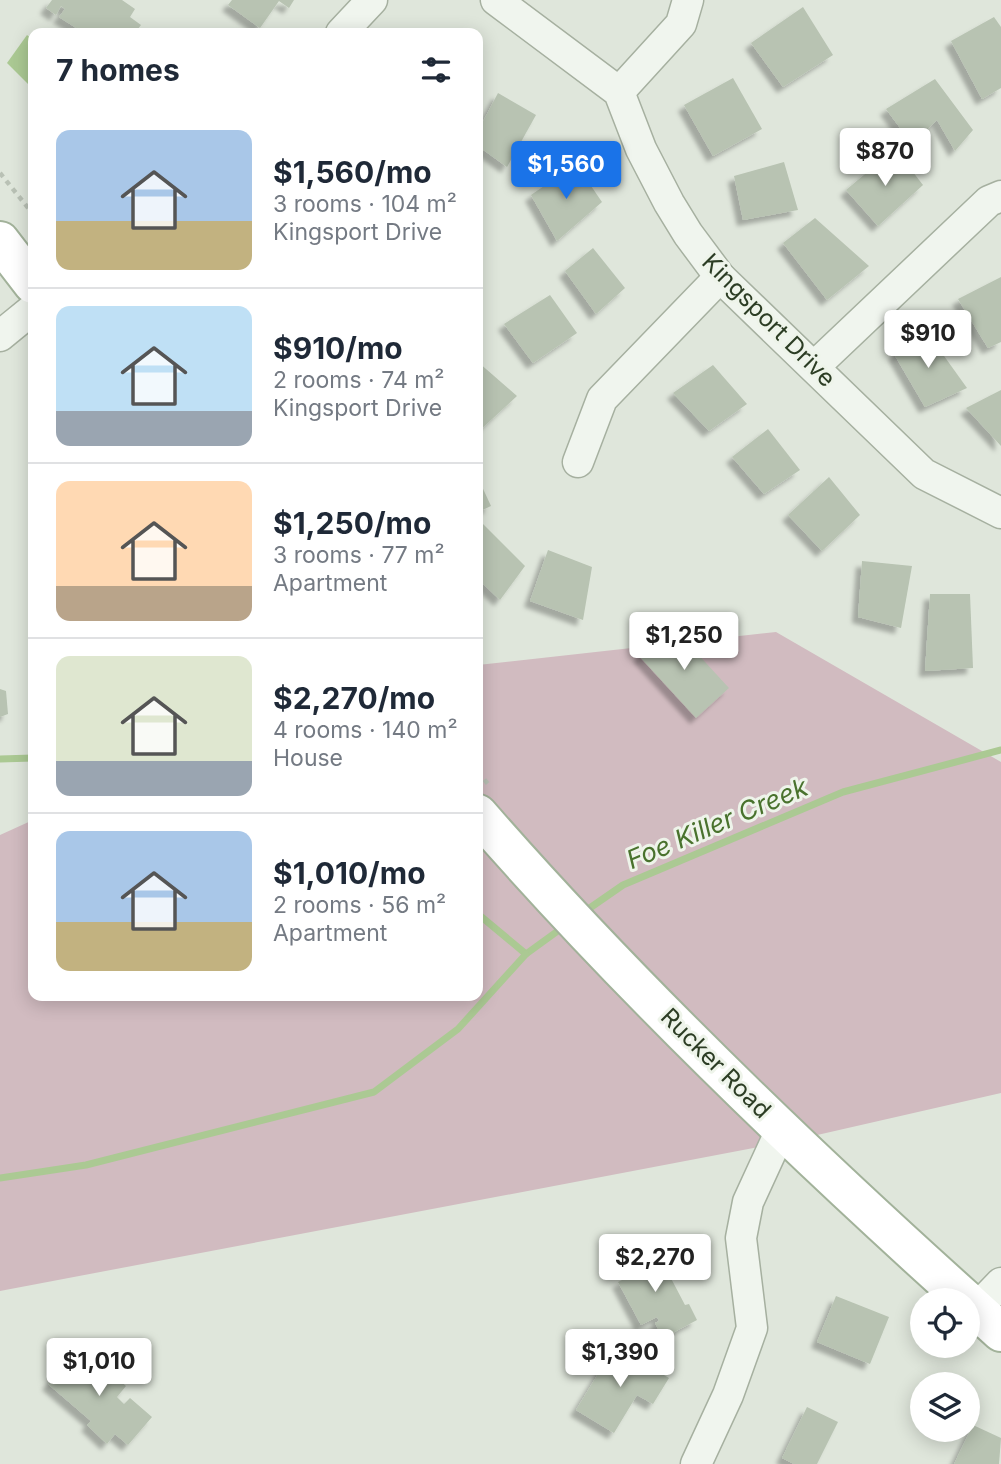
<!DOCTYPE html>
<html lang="en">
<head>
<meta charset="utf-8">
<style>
  :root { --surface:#fff; --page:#f6f6f7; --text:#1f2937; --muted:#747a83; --line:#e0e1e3; --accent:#1a73e8 }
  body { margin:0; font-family:Inter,sans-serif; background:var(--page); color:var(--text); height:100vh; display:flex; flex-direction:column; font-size:26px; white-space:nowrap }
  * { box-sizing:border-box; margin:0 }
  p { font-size:23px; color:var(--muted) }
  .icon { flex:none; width:38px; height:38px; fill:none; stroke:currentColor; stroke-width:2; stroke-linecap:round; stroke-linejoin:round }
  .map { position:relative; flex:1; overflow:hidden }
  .panel { position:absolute; left:28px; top:28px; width:455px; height:973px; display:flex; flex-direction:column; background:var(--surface); border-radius:14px; box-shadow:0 4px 18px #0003 }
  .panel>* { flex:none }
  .tools { position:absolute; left:910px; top:1288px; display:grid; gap:14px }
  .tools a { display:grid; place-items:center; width:70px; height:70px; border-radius:50%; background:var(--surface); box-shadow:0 4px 18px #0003; font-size:35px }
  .price { position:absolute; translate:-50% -60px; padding:0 16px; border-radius:7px; background:#fff; color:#222; font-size:23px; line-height:46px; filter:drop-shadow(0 2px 4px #0008) }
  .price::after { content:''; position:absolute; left:50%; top:42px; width:21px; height:16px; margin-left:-10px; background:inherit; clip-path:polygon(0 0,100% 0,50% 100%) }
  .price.active { background:var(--accent); color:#fff }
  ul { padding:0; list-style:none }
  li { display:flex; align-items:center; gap:21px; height:175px; padding:0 28px }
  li+li { border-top:2px solid var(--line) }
  li span { display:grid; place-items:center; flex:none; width:196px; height:140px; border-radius:14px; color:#555 }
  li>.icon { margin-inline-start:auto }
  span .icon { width:84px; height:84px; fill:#fffc; stroke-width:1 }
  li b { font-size:30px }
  h2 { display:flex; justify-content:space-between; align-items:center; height:84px; padding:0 28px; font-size:30px }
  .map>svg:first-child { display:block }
</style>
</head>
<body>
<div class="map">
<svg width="1001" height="1464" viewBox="0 0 1001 1464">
  <defs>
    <filter id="shadow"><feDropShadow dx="-6" dy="6" stdDeviation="2" flood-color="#0004"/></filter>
  </defs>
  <rect width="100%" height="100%" fill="#dfe6db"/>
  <!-- green -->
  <polygon fill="#d1bbc0" points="776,632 1001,762 1001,1093 791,1141 0,1291 0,835 33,820 33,996 478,996 478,665"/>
  <!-- water -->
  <polygon fill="#abc993" points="27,35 33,40 33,89 7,63"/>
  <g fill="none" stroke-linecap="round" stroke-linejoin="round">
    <!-- stream -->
    <g stroke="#abc993" stroke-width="7">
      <polyline points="0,759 33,758"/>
      <polyline points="584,912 623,885 843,792 1001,750"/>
      <polyline points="478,914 526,954 566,925"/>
      <polyline points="0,1178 86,1165 374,1092 458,1029 526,954"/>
    </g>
  </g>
  <!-- building -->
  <g fill="#b8c3b2" filter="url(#shadow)">
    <polygon points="52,0 122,0 135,9 130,17 141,25 135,33 84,33 59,17 65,9 61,6 56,15 46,8"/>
    <polygon points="232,0 294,0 289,8 279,1 260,28 228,5"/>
    <polygon points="803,7 833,55 783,87 751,43"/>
    <polygon points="994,17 1001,27 1001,88 982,99 951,41"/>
    <polygon points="733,78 762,129 713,156 684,105"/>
    <polygon points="935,79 973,130 955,151 937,120 912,144 886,109"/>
    <polygon points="498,93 536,115 507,167 478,146 478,131"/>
    <polygon points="895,149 923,185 878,226 846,190"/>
    <polygon points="784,162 798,210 743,220 734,176"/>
    <polygon points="576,164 602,202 557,241 531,195"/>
    <polygon points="815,218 869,266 827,300 783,243"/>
    <polygon points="593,248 625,288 596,314 565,271"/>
    <polygon points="1001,277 1001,342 988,348 958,299"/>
    <polygon points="550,295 577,333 533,363 504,324"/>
    <polygon points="924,328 967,388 925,407 894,354"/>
    <polygon points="478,362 517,396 478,432"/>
    <polygon points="713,365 747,404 709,431 673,393"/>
    <polygon points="1001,390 1001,446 966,408"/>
    <polygon points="768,429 800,470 764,494 732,457"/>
    <polygon points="829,477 860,515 822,551 788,515"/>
    <polygon points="478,478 491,506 478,512"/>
    <polygon points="481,522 525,566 500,600 478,579 478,526"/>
    <polygon points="548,550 592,567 583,620 530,601"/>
    <polygon points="862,561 912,566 901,628 858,617"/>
    <polygon points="930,594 970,594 973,668 925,671"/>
    <polygon points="672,626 729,688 696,718 639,656"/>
    <polygon points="0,689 6,691 8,714 0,717"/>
    <polygon points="653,1244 685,1305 689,1304 697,1320 663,1338 655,1323 659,1321 657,1317 641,1325 618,1282 634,1274 626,1259"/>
    <polygon points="836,1296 889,1317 870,1364 817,1342"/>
    <polygon points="80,1346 126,1386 117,1397 124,1404 130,1398 152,1417 128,1445 115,1434 107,1444 87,1425 91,1421 48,1384"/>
    <polygon points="615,1346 669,1378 653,1404 637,1395 614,1433 576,1410"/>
    <polygon points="807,1407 838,1422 817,1464 794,1464 782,1458"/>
    <polygon points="973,1425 1001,1438 999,1464 954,1464"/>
  </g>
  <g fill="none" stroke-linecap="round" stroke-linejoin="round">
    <defs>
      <g id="minor">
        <polyline points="496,0 619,92 641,149 669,203 688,234 720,277 924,474 1001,513"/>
        <polyline points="341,33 372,0"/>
        <polyline points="619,92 681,24 688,0"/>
        <polyline points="0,336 33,309"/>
        <polyline points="815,366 989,201 1001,196"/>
        <polyline points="578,462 602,399 720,277"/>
        <polyline points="976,1309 1001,1283"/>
        <polyline points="696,1464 728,1395 752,1328 741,1238 748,1202 782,1128"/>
      </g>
      <g id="major">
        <polyline points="0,241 33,284"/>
        <path d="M 478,814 C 627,985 797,1148 966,1300"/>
        <polyline points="968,1302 1001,1332"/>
      </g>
    </defs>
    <!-- minor casing -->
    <use href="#minor" stroke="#a6b0a0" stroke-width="33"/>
    <!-- major casing -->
    <use href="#major" stroke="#a2b29a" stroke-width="42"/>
    <!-- path -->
    <g stroke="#b9c1b5" stroke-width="4.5" stroke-dasharray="5 5" stroke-linecap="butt">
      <polyline points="0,173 33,214"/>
      <polyline points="478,772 488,784"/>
    </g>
    <!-- minor -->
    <use href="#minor" stroke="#f0f5ee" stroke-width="30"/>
    <!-- major -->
    <use href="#major" stroke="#fff" stroke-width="38"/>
  </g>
  <g text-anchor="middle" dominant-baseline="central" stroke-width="6" stroke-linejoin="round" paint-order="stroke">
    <!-- street labels -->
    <g font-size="24" fill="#2c3d24" stroke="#eef4ea">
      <text transform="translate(769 320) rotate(45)">Kingsport Drive</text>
      <text transform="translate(716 1063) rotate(45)">Rucker Road</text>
    </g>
    <!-- water labels -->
    <g font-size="26" font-style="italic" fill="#49722d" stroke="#eef4ea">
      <text transform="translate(717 823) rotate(-23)">Foe Killer Creek</text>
    </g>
  </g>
</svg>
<div class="tools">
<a><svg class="icon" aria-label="locate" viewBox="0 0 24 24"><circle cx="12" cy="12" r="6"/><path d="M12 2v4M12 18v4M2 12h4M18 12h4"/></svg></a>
<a><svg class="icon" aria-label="layers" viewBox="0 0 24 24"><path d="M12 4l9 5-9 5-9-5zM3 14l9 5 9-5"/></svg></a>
</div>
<b class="price" style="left:885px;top:188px">$870</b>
<b class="price active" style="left:566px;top:201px">$1,560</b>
<b class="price" style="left:928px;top:370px">$910</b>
<b class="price" style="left:684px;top:672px">$1,250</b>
<b class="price" style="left:655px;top:1294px">$2,270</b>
<b class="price" style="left:620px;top:1389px">$1,390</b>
<b class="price" style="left:99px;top:1398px">$1,010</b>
<section class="panel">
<h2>7 homes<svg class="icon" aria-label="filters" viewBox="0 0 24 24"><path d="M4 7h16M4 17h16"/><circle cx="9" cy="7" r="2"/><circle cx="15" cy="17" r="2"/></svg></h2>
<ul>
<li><span style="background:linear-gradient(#a9c7e8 65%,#c2b280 0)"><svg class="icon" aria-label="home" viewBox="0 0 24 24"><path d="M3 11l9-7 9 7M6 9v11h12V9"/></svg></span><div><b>$1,560/mo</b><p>3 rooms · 104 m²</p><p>Kingsport Drive</p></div></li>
<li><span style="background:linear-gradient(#bfe0f5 75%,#9aa5b1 0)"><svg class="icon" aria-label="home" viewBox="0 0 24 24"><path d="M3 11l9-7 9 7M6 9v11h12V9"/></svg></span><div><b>$910/mo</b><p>2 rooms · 74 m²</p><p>Kingsport Drive</p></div></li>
<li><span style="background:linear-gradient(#ffd9b3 75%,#b9a48a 0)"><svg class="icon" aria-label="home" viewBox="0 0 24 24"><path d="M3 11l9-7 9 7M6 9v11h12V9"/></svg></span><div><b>$1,250/mo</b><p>3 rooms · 77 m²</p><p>Apartment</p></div></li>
<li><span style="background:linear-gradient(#dfe7d0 75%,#9aa5b1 0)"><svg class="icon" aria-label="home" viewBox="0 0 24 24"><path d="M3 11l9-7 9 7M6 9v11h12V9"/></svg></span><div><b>$2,270/mo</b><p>4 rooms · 140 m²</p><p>House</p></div></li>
<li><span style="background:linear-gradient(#a9c7e8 65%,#c2b280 0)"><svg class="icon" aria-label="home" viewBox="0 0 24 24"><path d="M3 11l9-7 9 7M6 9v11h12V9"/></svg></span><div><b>$1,010/mo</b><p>2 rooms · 56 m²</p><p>Apartment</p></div></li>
</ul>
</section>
</div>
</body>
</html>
